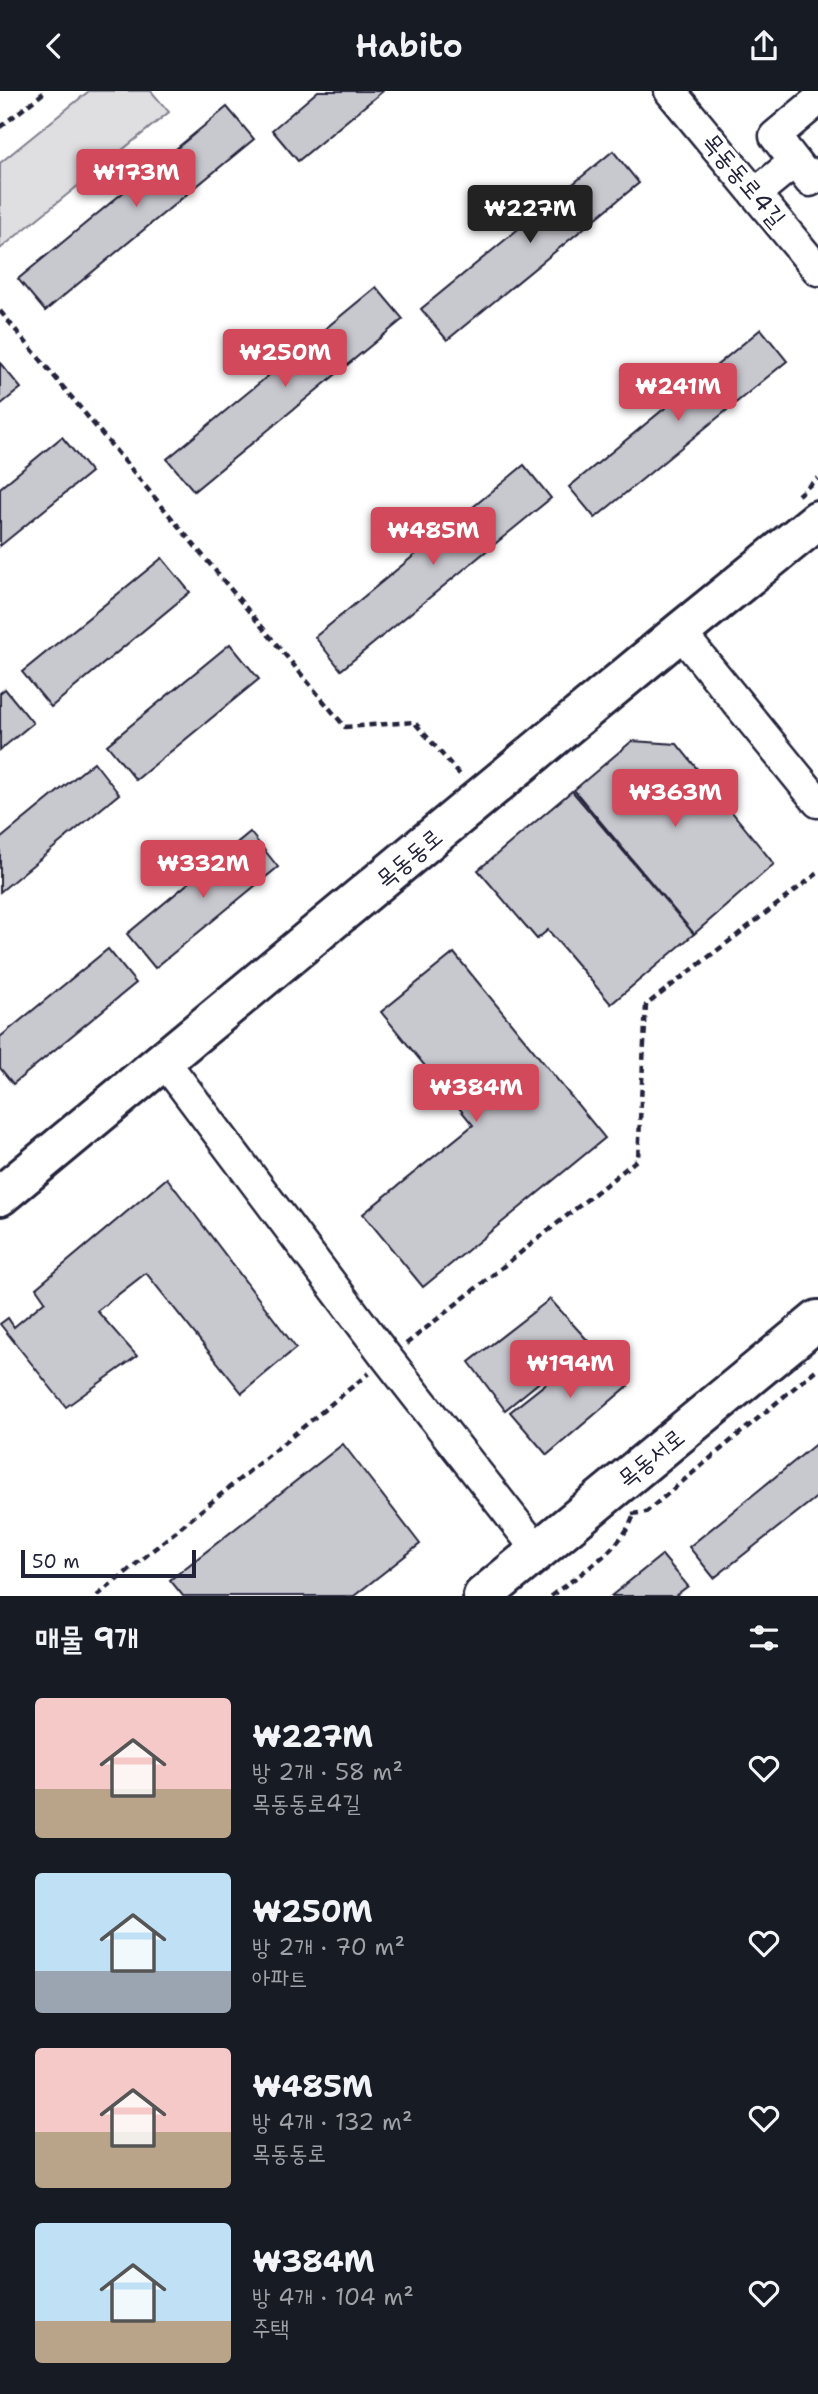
<!DOCTYPE html>
<html lang="ko">
<head>
<meta charset="utf-8">
<style>
  :root { --surface:#171b24; --page:#242831; --text:#f1f3f6; --muted:#9ea1a6; --accent:#d1495b }
  body { margin:0; font-family:"Shantell Sans","Poor Story",sans-serif; background:var(--page); color:var(--text); height:100vh; display:flex; flex-direction:column; font-size:26px; white-space:nowrap }
  * { box-sizing:border-box; margin:0 }
  p { font-size:23px; color:var(--muted) }
  .icon { flex:none; width:38px; height:38px; fill:none; stroke:currentColor; stroke-width:2; stroke-linecap:round; stroke-linejoin:round }
  .map { position:relative; height:1505px; overflow:hidden }
  .drawer { display:flex; flex-direction:column; background:var(--surface); flex:1 }
  .drawer>* { flex:none }
  .scale { position:absolute; left:21px; bottom:18px; width:175px; box-sizing:border-box; padding-left:7px; border:4px solid #22223b; border-top:0; font-size:19px; line-height:24px; white-space:nowrap; color:#22223b; -webkit-text-stroke:5px #fff; paint-order:stroke }
  .price { position:absolute; translate:-50% -60px; padding:0 16px; border-radius:7px; background:var(--accent); color:#fff; font-size:23px; line-height:46px; filter:drop-shadow(0 2px 4px #0008) }
  .price::after { content:''; position:absolute; left:50%; top:42px; width:21px; height:16px; margin-left:-10px; background:inherit; clip-path:polygon(0 0,100% 0,50% 100%) }
  .price.selected { background:#222; color:#fff }
  ul { padding:0; list-style:none }
  li { display:flex; align-items:center; gap:21px; height:175px; padding:0 35px }
  li span { display:grid; place-items:center; flex:none; width:196px; height:140px; border-radius:7px; color:#555 }
  li>.icon { margin-inline-start:auto }
  span .icon { width:84px; height:84px; fill:#fffc; stroke-width:1 }
  li b { font-size:30px }
  h2 { display:flex; justify-content:space-between; align-items:center; height:84px; padding:0 35px; font-size:30px }
  header { display:flex; justify-content:space-between; align-items:center; height:91px; padding:0 35px; background:var(--surface); font-size:32px; font-weight:600 }
  .map>svg:first-child { display:block }
</style>
</head>
<body>
<header><svg class="icon" aria-label="back" viewBox="0 0 24 24"><path d="M15 5l-7 7 7 7"/></svg>Habito<svg class="icon" aria-label="share" viewBox="0 0 24 24"><path d="M12 15V3M7 8l5-5 5 5M5 13v7h14v-7"/></svg></header>
<div class="map">
<svg width="818" height="1505" viewBox="0 0 818 1505">
  <rect width="100%" height="100%" fill="#fff"/>
  <filter id="ink" filterUnits="userSpaceOnUse"><feTurbulence type="fractalNoise" baseFrequency=".0143" numOctaves="2"/><feDisplacementMap in="SourceGraphic" scale="14" xChannelSelector="R" yChannelSelector="G"/><feConvolveMatrix kernelMatrix="1 2 1 2 8 2 1 2 1" color-interpolation-filters="sRGB"/></filter>
  <g filter="url(#ink)">
    <!-- green -->
    <polygon fill="#dfdfe2" stroke="#80808e" stroke-width="2" points="89,0 151,0 169,21 0,158 0,72"/>
    <!-- building -->
    <g fill="#c8c8cf" stroke="#22223b" stroke-width="2">
      <polygon points="318,0 383,0 298,70 272,39"/>
      <polygon points="227,16 254,48 45,220 18,188"/>
      <polygon points="613,60 639,92 447,249 421,218"/>
      <polygon points="376,196 403,228 194,400 167,368"/>
      <polygon points="761,238 787,270 595,427 569,396"/>
      <polygon points="0,272 21,297 0,314"/>
      <polygon points="62,346 91,381 0,455 0,397"/>
      <polygon points="524,374 551,407 341,579 315,546"/>
      <polygon points="162,467 190,501 51,616 22,581"/>
      <polygon points="230,553 259,588 136,689 107,654"/>
      <polygon points="5,598 33,632 0,659 0,602"/>
      <polygon points="632,650 677,653 774,773 694,843 574,699"/>
      <polygon points="94,671 119,703 0,801 0,748"/>
      <polygon points="572,700 694,843 611,913 548,839 537,848 478,779"/>
      <polygon points="250,741 278,776 155,877 127,843"/>
      <polygon points="108,858 136,892 13,993 0,977 0,946"/>
      <polygon points="454,862 605,1047 423,1196 363,1123 473,1034 381,921"/>
      <polygon points="167,1087 296,1257 242,1302 146,1182 97,1220 137,1265 66,1316 0,1233 8,1227 14,1236 45,1210 36,1197"/>
      <polygon points="550,1208 589,1251 505,1319 469,1271"/>
      <polygon points="596,1253 628,1295 547,1364 510,1321"/>
      <polygon points="818,1351 818,1405 714,1487 689,1456"/>
      <polygon points="343,1353 420,1453 354,1505 183,1505 170,1489"/>
      <polygon points="662,1464 688,1495 675,1505 611,1505"/>
    </g>
    <g fill="none" stroke-linecap="round" stroke-linejoin="round">
      <defs>
        <g id="minor">
          <polyline points="670,0 818,179"/>
          <polyline points="818,9 775,45 810,90 818,83"/>
          <polyline points="755,103 794,71"/>
          <polyline points="680,541 818,711"/>
          <polyline points="164,970 387,1267 538,1460"/>
        </g>
        <g id="major">
          <polyline points="0,1105 680,541 818,429"/>
          <polyline points="483,1505 818,1229"/>
        </g>
      </defs>
      <!-- minor casing -->
      <use href="#minor" stroke="#22223b" stroke-width="35"/>
      <!-- major casing -->
      <use href="#major" stroke="#22223b" stroke-width="44"/>
      <!-- path -->
      <g stroke="#22223b" stroke-width="4.5" stroke-dasharray="7 5" stroke-linecap="butt">
        <polyline points="0,36 46,0"/>
        <polyline points="0,220 345,636 414,631 462,686"/>
        <polyline points="798,404 818,387"/>
        <polyline points="406,1253 638,1068 646,914 818,782"/>
        <polyline points="632,1423 646,1421 818,1277"/>
        <polyline points="97,1505 369,1282"/>
        <path d="M 551,1505 C 578,1484 624,1457 634,1423"/>
      </g>
      <!-- minor -->
      <use href="#minor" stroke="#fff" stroke-width="30"/>
      <!-- major -->
      <use href="#major" stroke="#fff" stroke-width="38"/>
    </g>
  </g>
  <g text-anchor="middle" dominant-baseline="central" stroke-width="7" stroke-linejoin="round" paint-order="stroke">
    <!-- street labels -->
    <g font-size="24" fill="#22223b" stroke="#fff">
      <text transform="translate(744 89) rotate(50)">목동동로4길</text>
      <text transform="translate(409 767) rotate(-40)">목동동로</text>
      <text transform="translate(651 1367) rotate(-39)">목동서로</text>
    </g>
  </g>
</svg>
<div class="scale">50 m</div>
<b class="price" style="left:136px;top:118px">₩173M</b>
<b class="price selected" style="left:530px;top:154px">₩227M</b>
<b class="price" style="left:285px;top:298px">₩250M</b>
<b class="price" style="left:678px;top:332px">₩241M</b>
<b class="price" style="left:433px;top:476px">₩485M</b>
<b class="price" style="left:675px;top:738px">₩363M</b>
<b class="price" style="left:203px;top:809px">₩332M</b>
<b class="price" style="left:476px;top:1033px">₩384M</b>
<b class="price" style="left:570px;top:1309px">₩194M</b>
</div>
<section class="drawer">
<h2>매물 9개<svg class="icon" aria-label="filters" viewBox="0 0 24 24"><path d="M4 7h16M4 17h16"/><circle cx="9" cy="7" r="2"/><circle cx="15" cy="17" r="2"/></svg></h2>
<ul>
<li><span style="background:linear-gradient(#f6c9c9 65%,#b9a48a 0)"><svg class="icon" aria-label="home" viewBox="0 0 24 24"><path d="M3 11l9-7 9 7M6 9v11h12V9"/></svg></span><div><b>₩227M</b><p>방 2개 · 58 m²</p><p>목동동로4길</p></div><svg class="icon" aria-label="heart" viewBox="0 0 24 24"><path d="M12 20l-8-8c-3-5 5-10 8-4 3-6 11-1 8 4z"/></svg></li>
<li><span style="background:linear-gradient(#bfe0f5 70%,#9aa5b1 0)"><svg class="icon" aria-label="home" viewBox="0 0 24 24"><path d="M3 11l9-7 9 7M6 9v11h12V9"/></svg></span><div><b>₩250M</b><p>방 2개 · 70 m²</p><p>아파트</p></div><svg class="icon" aria-label="heart" viewBox="0 0 24 24"><path d="M12 20l-8-8c-3-5 5-10 8-4 3-6 11-1 8 4z"/></svg></li>
<li><span style="background:linear-gradient(#f6c9c9 60%,#b9a48a 0)"><svg class="icon" aria-label="home" viewBox="0 0 24 24"><path d="M3 11l9-7 9 7M6 9v11h12V9"/></svg></span><div><b>₩485M</b><p>방 4개 · 132 m²</p><p>목동동로</p></div><svg class="icon" aria-label="heart" viewBox="0 0 24 24"><path d="M12 20l-8-8c-3-5 5-10 8-4 3-6 11-1 8 4z"/></svg></li>
<li><span style="background:linear-gradient(#bfe0f5 70%,#b9a48a 0)"><svg class="icon" aria-label="home" viewBox="0 0 24 24"><path d="M3 11l9-7 9 7M6 9v11h12V9"/></svg></span><div><b>₩384M</b><p>방 4개 · 104 m²</p><p>주택</p></div><svg class="icon" aria-label="heart" viewBox="0 0 24 24"><path d="M12 20l-8-8c-3-5 5-10 8-4 3-6 11-1 8 4z"/></svg></li>
</ul>
</section>
</body>
</html>
